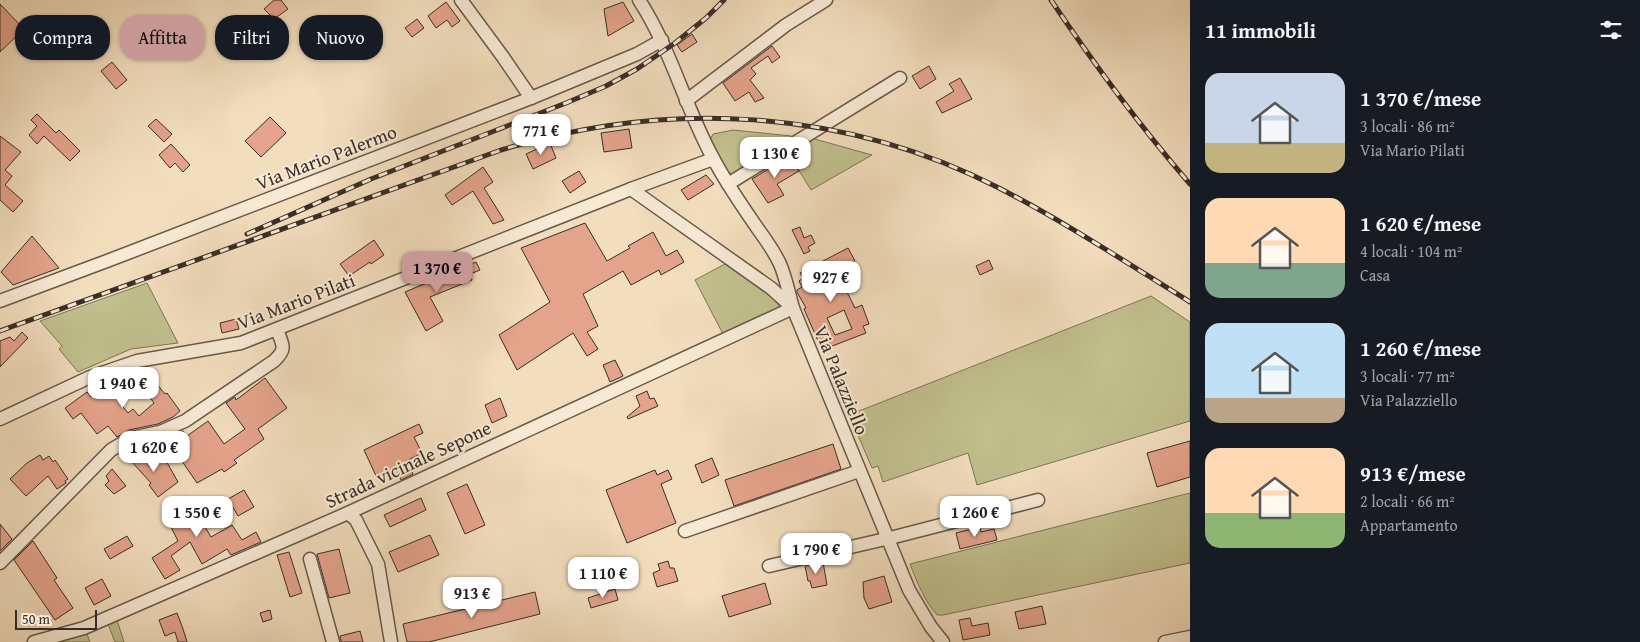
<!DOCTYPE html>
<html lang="it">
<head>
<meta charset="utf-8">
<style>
  :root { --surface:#171b24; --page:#242831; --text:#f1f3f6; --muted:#9ea1a6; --accent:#c59692 }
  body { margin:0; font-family:"Gentium Book Plus",serif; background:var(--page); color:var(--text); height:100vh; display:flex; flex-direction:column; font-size:19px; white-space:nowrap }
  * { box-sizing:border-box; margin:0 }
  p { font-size:16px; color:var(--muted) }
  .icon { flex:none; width:28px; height:28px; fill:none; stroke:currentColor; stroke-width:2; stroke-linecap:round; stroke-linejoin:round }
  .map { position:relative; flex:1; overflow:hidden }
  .details { display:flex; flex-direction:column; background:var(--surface); width:450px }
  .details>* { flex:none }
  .guide { position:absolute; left:15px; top:15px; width:475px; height:45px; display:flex; gap:10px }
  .scale { position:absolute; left:15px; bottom:12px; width:82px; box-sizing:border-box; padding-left:5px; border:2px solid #392e27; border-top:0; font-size:14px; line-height:18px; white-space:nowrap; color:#392e27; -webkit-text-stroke:4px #f7e9d4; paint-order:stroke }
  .price { position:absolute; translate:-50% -42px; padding:0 11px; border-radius:10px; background:#fff; color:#222; font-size:16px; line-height:32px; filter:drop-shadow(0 1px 2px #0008) }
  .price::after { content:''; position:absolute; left:50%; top:30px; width:15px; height:11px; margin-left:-8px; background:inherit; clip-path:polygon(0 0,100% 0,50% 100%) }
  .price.on { background:var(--accent); color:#111 }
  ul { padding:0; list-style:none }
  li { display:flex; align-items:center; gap:15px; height:125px; padding:0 15px }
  li span { display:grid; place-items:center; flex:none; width:140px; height:100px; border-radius:15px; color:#555 }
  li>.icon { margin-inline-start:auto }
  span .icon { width:60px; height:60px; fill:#fffc; stroke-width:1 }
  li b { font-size:21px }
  h2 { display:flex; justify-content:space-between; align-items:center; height:60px; padding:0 15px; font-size:21px }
  .pill { padding:0 18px; border-radius:20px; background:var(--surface); box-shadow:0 1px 4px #0004; font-size:18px; line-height:45px }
  .pill.on { background:var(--accent); color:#111 }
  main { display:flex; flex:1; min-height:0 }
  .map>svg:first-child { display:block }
</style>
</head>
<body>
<main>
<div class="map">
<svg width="1190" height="642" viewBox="0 0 1190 642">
  <rect width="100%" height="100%" fill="#f2ddbd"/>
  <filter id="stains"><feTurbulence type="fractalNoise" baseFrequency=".004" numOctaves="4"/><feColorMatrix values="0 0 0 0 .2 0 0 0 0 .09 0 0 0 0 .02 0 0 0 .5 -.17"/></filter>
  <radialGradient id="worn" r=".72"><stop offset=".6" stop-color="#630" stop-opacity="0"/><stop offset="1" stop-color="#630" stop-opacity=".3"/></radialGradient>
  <!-- green -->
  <g fill="#c1bf8d" stroke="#7d765a">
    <polygon points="733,130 791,136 793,138 731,180 710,140 713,134"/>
    <polygon points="811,138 872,155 811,190 787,151"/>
    <polygon points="725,264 774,299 778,304 779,308 724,336 695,280"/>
    <polygon points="147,283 178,343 131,349 78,372 59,349 62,346 40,321"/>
    <polygon points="1151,296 1190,322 1190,421 977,485 968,453 883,482 878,466 872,468 851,419 854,413"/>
    <path d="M 1190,493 L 1190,563 L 943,615 L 937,615 C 924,600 917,582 910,564 Z"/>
    <polygon points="117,620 124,642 115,642 108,624"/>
    <polygon points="87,634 90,642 52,642"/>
  </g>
  <!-- building -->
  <g fill="#e4a38b" stroke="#392e27" fill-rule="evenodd">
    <polygon points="274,0 281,0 288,9 274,19 264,9"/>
    <polygon points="446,2 460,21 452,27 447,20 436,28 428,16"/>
    <polygon points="623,2 634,21 608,36 604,9"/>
    <polygon points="0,4 24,29 0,52"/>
    <polygon points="417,19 424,28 412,37 405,28"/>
    <polygon points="692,34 697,42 682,52 677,45"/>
    <polygon points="772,46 780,57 772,63 768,56 751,68 756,74 750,80 764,98 755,102 749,92 735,101 723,83"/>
    <polygon points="112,62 127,80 116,89 101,71"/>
    <polygon points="929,66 936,79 920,89 912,76"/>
    <polygon points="960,78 972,99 942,113 936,102 954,91 949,84"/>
    <polygon points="37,114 56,133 59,130 80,151 70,161 44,136 37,144 29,135 37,126 31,120"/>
    <polygon points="270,117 286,133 261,157 245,141"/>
    <polygon points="156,119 172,134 164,142 148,126"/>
    <polygon points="629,129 632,148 604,152 601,133"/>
    <polygon points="0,136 21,152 5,170 12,176 5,185 23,201 13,212 0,200"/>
    <polygon points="550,143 556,158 533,169 526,154"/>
    <polygon points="171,144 190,165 183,172 175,163 170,168 159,155"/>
    <polygon points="790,156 799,171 777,184 784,195 768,203 752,179"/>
    <polygon points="483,167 493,182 484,188 504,220 493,224 473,191 452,205 445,195"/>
    <polygon points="579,171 586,182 570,193 562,181"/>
    <polygon points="706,175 714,184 688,200 681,190"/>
    <polygon points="585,223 607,261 630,248 628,246 653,232 666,256 677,250 684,262 661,275 659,270 631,285 623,271 583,294 598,326 587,332 598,349 587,356 573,333 517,370 499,335 550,302 521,248"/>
    <polygon points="800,227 804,238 811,235 815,243 808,247 810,251 804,254 792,230"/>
    <polygon points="32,236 59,268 13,285 1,272"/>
    <polygon points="374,240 384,255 371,264 370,262 349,276 340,264"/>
    <path d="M 848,248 L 855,261 L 831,272 L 841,292 L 846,290 L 855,308 L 862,305 L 869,324 L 863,326 L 866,333 L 822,350 L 804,309 L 806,308 L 797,292 L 797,290 L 802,287 L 799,281 L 803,278 L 800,273 ZM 844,310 L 852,329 L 835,335 L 827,318 Z"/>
    <polygon points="989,260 993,269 980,275 976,266"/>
    <polygon points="476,262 480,270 470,274 472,280 430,297 443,321 426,331 405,292"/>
    <polygon points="236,319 239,329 222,333 220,323"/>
    <polygon points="22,332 28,338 0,367 0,341 10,337 14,341"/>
    <polygon points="615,360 623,376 610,382 603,365"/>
    <polygon points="120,377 129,388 116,398 128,413 133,409 139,416 154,403 141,386 151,377 165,394 167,393 180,411 173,417 158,424 129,430 117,437 108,426 97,434 81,413 73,419 65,408 87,392 91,397"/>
    <polygon points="265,378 287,408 258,429 264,439 234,460 237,463 224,472 222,469 197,483 166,438 183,431 187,436 208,421 224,444 245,429 226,403 235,397 236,400"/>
    <polygon points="647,391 650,399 654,398 658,406 628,419 627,417 640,406 636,396"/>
    <polygon points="500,398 507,416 492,423 485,405"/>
    <polygon points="419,424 423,433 414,437 422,453 406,461 413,474 401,480 395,468 377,478 364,450"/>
    <polygon points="1190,441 1190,477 1157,487 1147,453"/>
    <polygon points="833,444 841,469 734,506 725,480"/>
    <polygon points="132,447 152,469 165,459 178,482 158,497 149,485 151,483 123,452"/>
    <polygon points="40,455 43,460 49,456 53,462 55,460 68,479 65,481 66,483 57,489 48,476 26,496 10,479 27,463"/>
    <polygon points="712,458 719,475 702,483 695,465"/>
    <polygon points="112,469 126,486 114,494 105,485 109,481 106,476"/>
    <polygon points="655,470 657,475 668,470 672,479 661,484 676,523 627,543 606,490"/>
    <polygon points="467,484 485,525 465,534 447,493"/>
    <polygon points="244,490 254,507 238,516 228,499"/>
    <polygon points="187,496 211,537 232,525 242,540 256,532 261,542 231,555 227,549 202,564 190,542 171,556 180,570 165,579 152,558 178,541 162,509"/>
    <polygon points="421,498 426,510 390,527 384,515"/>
    <polygon points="0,524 12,539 0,551"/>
    <polygon points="980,527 981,532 994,529 997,540 960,549 956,533"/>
    <polygon points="430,535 439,555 398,572 389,552"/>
    <polygon points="127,536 133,546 110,559 104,549"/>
    <polygon points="33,541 57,578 54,580 73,608 55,620 14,560"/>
    <polygon points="339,549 350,593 329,598 317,554"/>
    <polygon points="289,552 302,593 290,597 277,555"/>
    <polygon points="668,561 670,568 674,568 678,581 657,587 653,573 660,570 658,564"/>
    <polygon points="823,562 827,585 812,588 810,581 808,581 805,566"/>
    <polygon points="884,576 892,602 869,609 864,598 863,582"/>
    <polygon points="102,579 111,596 94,605 85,588"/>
    <polygon points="765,583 771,604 729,617 722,596"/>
    <polygon points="615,589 618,600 591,608 588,598"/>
    <polygon points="535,592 540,614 429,642 407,642 403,624"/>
    <polygon points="1042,606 1046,624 1019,629 1015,612"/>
    <polygon points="270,610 272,619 263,622 260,613"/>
    <polygon points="177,613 183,629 187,642 178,642 175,632 165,636 159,620"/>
    <polygon points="970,618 972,626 988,623 990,635 963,640 959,620"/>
    <polygon points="360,631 363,642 341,642 340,636"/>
  </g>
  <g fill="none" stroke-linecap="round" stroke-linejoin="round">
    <defs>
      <g id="minor">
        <polyline points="461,0 503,57 531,98"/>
        <path d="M 639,0 C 671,49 685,107 713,158 C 726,183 742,206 758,229 C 766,240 774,251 780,264 C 786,278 789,294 793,308 L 909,590 L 931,627 L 943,642"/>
        <polyline points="686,101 786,25 826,0"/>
        <polyline points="728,184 900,78"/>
        <polyline points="0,301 107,261 531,98 637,54 662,40"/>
        <polyline points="0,419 90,377 137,361 241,343 631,189 713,159"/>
        <polyline points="348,513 356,520 378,564 391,642"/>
        <polyline points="685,531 859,471"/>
        <polyline points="310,559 333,642"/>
        <path d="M 0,563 L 111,450 L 131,438 L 160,432 L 185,421 L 274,361 C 287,349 283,345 277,330"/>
        <polyline points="769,566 894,537 1038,500"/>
        <polyline points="34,642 84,628 348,513 793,308 771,288 631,189"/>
        <polyline points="1165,642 1190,637"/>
      </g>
    </defs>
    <!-- minor casing -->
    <use href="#minor" stroke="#675a4c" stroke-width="15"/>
    <!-- minor -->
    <use href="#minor" stroke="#f7e9d4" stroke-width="12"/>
    <defs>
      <g id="rail">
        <path d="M 1051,0 C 1094,64 1139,125 1190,184"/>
        <polyline points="247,234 371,179 566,103 606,86 637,69 675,43 706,18 724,0"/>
        <path d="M 0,331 L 501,150 C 667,99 843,108 999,188 C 1065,222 1127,263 1190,302"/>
      </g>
    </defs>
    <!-- rail casing -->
    <use href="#rail" stroke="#392e27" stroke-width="5"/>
    <!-- rail -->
    <use href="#rail" stroke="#f7e9d4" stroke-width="3" stroke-dasharray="9" stroke-linecap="butt"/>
  </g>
  <g text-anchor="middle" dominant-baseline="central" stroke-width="4" stroke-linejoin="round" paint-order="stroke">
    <!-- street labels -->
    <g font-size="19" fill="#392e27" stroke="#f7e9d4">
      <text transform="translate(326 157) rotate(-21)">Via Mario Palermo</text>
      <text transform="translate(296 301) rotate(-21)">Via Mario Pilati</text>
      <text transform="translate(842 380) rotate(68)">Via Palazziello</text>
      <text transform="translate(408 464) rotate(-25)">Strada vicinale Sepone</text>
    </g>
  </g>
  <rect width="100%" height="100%" filter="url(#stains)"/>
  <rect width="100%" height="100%" fill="url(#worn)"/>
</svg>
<div class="scale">50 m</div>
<b class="price" style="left:541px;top:156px">771 €</b>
<b class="price" style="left:775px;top:179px">1 130 €</b>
<b class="price on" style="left:437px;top:294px">1 370 €</b>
<b class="price" style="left:831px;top:303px">927 €</b>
<b class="price" style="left:123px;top:409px">1 940 €</b>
<b class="price" style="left:154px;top:473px">1 620 €</b>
<b class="price" style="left:197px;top:538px">1 550 €</b>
<b class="price" style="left:975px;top:538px">1 260 €</b>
<b class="price" style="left:816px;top:575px">1 790 €</b>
<b class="price" style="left:603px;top:599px">1 110 €</b>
<b class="price" style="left:472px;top:619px">913 €</b>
<div class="guide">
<a class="pill">Compra</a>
<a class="pill on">Affitta</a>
<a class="pill">Filtri</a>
<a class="pill">Nuovo</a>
</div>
</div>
<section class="details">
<h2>11 immobili<svg class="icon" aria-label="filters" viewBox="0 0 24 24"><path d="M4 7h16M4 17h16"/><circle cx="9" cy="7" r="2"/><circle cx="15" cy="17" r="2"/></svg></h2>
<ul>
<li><span style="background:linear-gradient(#c9d6e8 70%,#c2b280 0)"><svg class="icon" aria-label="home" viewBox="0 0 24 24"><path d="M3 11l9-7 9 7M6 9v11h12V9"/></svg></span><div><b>1 370 €/mese</b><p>3 locali · 86 m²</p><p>Via Mario Pilati</p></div></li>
<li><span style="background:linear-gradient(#ffd9b3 65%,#7fa58c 0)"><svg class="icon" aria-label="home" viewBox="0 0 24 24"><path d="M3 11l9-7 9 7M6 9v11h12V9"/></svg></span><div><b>1 620 €/mese</b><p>4 locali · 104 m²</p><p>Casa</p></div></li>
<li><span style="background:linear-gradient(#bfe0f5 75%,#b9a48a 0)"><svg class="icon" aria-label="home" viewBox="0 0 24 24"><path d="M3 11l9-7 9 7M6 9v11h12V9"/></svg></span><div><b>1 260 €/mese</b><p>3 locali · 77 m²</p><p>Via Palazziello</p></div></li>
<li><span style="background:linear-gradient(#ffd9b3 65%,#8fb573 0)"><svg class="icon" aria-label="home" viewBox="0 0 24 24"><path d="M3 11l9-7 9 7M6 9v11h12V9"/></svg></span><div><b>913 €/mese</b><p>2 locali · 66 m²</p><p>Appartamento</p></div></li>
</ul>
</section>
</main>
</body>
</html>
